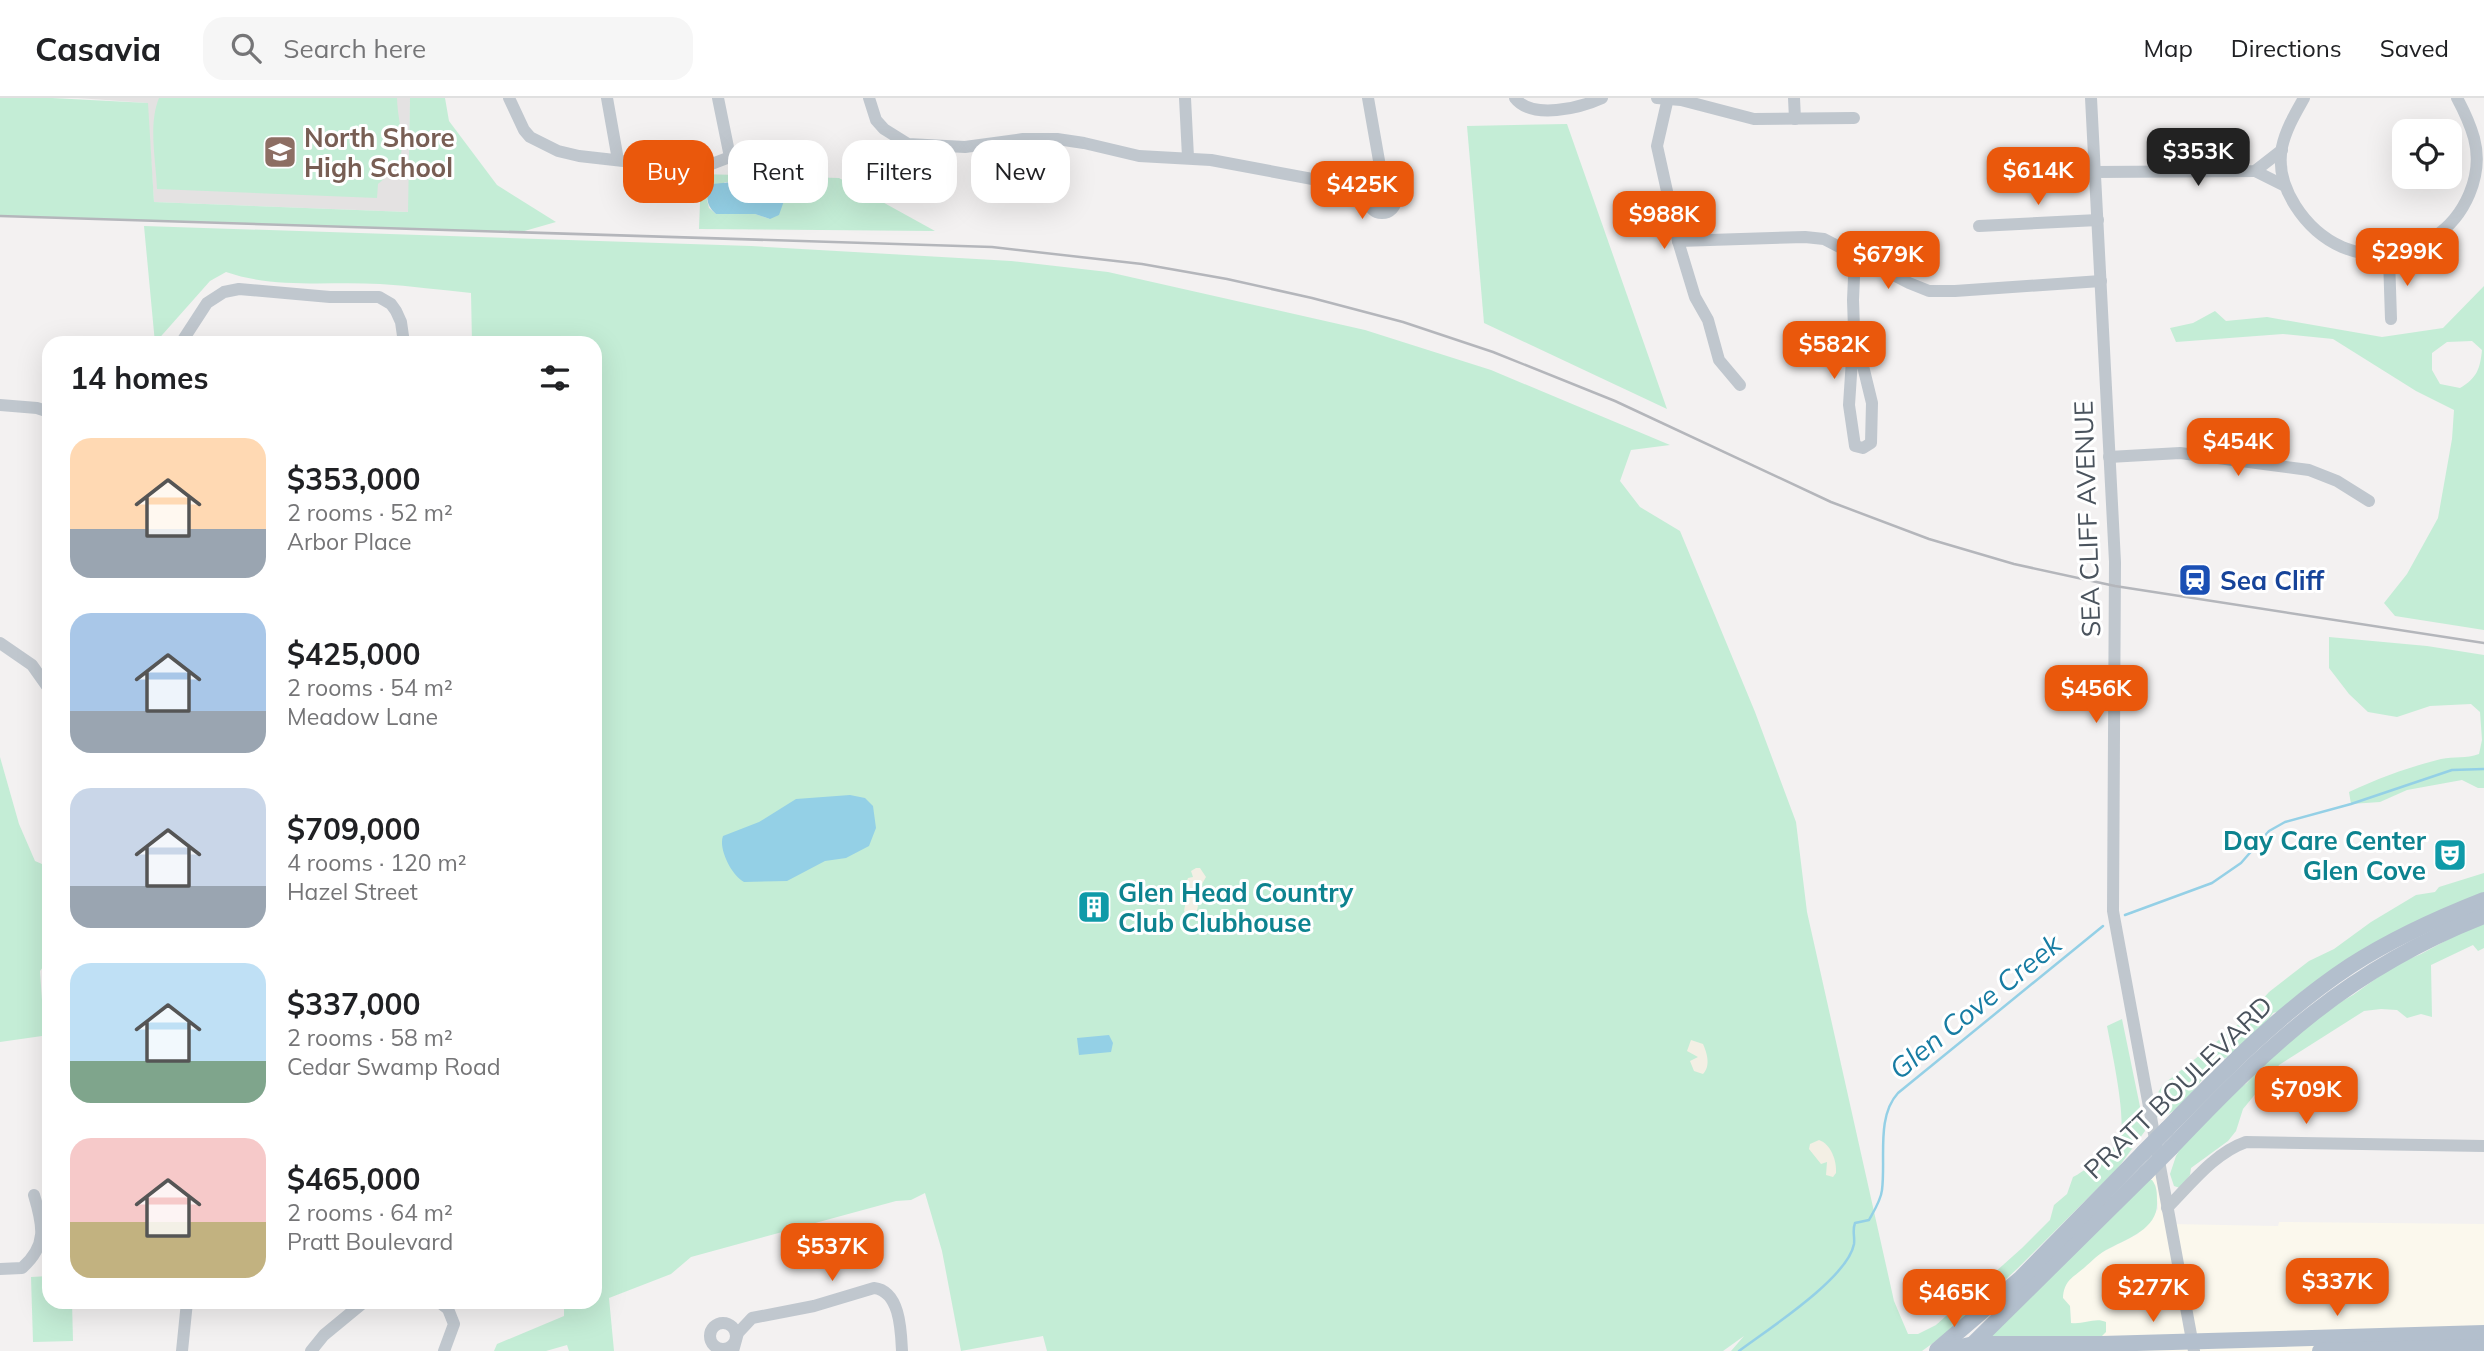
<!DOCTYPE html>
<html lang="en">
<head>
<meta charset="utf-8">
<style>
  :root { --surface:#fff; --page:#f6f6f6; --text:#202124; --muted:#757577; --line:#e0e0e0; --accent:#ea580c }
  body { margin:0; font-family:Mulish,sans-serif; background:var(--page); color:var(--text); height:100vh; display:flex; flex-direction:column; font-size:26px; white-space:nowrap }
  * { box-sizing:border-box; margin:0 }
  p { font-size:23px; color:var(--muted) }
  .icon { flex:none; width:38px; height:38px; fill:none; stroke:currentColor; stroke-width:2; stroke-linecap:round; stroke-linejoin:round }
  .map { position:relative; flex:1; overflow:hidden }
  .panel { position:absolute; left:42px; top:238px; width:560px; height:973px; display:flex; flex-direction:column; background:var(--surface); border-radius:21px; box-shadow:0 7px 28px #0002 }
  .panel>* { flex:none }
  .hud { position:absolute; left:623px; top:42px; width:665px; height:63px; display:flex; gap:14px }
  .buttons { position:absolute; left:2392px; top:21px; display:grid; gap:14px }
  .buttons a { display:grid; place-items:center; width:70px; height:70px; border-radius:14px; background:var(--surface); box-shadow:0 7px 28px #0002; font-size:35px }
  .price { position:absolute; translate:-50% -60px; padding:0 16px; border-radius:14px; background:var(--accent); color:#fff; font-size:23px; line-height:46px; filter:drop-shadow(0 2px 4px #0008) }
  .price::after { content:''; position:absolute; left:50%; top:42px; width:21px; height:16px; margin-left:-10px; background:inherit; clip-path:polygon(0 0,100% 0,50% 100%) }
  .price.on { background:#222; color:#fff }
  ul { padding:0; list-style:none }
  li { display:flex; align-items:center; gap:21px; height:175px; padding:0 28px }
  li span { display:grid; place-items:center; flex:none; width:196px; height:140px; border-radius:21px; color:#555 }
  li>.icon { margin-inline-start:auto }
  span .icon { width:84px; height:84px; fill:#fffc; stroke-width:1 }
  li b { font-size:30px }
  h2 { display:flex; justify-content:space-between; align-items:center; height:84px; padding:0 28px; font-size:30px }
  .pill { padding:0 24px; border-radius:21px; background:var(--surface); box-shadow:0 7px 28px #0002; font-size:24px; line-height:63px }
  .pill.on { background:var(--accent); color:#fff }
  header { display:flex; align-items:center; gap:42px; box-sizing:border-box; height:98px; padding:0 35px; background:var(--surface); border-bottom:2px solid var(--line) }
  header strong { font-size:33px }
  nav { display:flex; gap:38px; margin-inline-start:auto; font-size:24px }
  .search { width:490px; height:63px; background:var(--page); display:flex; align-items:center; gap:18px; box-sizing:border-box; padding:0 24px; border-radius:21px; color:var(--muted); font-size:26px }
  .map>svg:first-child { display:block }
</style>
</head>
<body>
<header>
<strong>Casavia</strong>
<div class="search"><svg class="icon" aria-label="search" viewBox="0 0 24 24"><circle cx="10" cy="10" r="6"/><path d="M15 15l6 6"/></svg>Search here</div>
<nav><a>Map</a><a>Directions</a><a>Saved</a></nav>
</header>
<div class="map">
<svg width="2484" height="1253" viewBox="0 0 2484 1253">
  <rect width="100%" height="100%" fill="#f3f1f1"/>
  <!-- commercial -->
  <polygon fill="#fbf8ed" points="2157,1066 2169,1126 2278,1128 2279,1124 2484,1126 2484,1253 2112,1253 2080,1226 2071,1225 2070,1208 2063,1200 2063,1190 2070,1180 2097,1157 2138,1136 2158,1111 2156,1088 2152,1082 2146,1081"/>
  <!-- education -->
  <polygon fill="#e4e2e2" points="78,0 410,0 409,114 154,104 147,5"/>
  <!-- green -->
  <g fill="#c4edd6" fill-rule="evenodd">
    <polygon points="0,0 52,0 148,5 154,104 408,114 410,0 445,0 449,23 497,87 556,124 521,134 0,118"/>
    <path d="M 159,0 L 397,0 C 398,38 416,56 378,86 L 377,100 L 157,91 C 156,62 148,27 159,0 Z"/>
    <polygon points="1567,26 1667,311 1484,225 1467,28"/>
    <path d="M 701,76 L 839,80 L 935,133 L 699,131 ZM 725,84 L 736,85 L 770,121 L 755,116 L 716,116 L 709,110 L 707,102 Z"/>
    <path d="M 144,128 L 751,148 L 1011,163 L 1108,174 L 1365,232 L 1491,272 L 1670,347 L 1631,352 L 1620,383 L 1640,409 L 1680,433 L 1755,614 L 1796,724 L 1807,814 L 1894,1203 L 1908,1236 L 1918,1236 L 1936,1227 L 2022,1150 L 2050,1122 L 2054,1107 L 2067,1096 L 2073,1079 C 2082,1075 2115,1051 2119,1042 C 2128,1025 2111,950 2107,928 L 2122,921 L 2145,1033 L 2118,1070 L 2018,1170 L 1951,1232 L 1922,1253 L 1731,1253 L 1744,1238 L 1723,1253 L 1047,1253 L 1043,1238 L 961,1253 L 942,1153 L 925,1095 L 911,1102 L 896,1103 L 691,1159 L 671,1176 L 609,1200 L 614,1253 L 569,1253 L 567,1247 L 546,1253 L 494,1253 L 497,1246 L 564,1218 L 564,1204 L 595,1204 L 595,245 L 472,245 L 471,195 C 441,192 411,188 380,186 C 330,183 275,191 226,174 L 210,183 L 155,245 Z"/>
    <path d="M 2484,188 L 2484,532 L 2395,518 L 2384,505 L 2407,476 L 2438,420 L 2452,341 L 2454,312 L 2416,293 L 2333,241 L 2283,236 L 2176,244 L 2170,230 L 2193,225 L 2215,213 L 2226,223 L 2267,219 L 2382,239 L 2443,230 ZM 2472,243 L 2482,252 C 2480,271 2477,280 2460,290 L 2440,286 L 2432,272 L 2432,255 L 2447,244 Z"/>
    <path d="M 2329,539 L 2427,548 L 2484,557 L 2484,690 L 2478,690 L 2462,682 L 2407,692 L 2380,704 L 2351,706 L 2349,694 C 2379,680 2409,669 2441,661 C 2454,658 2466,661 2479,656 L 2482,642 L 2480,614 L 2471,606 L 2430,608 L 2397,619 L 2368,614 L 2349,596 L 2329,570 Z"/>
    <polygon points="0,659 19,726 35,763 49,769 49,861 40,873 42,902 49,905 49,937 0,944"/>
    <path d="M 2484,775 L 2484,797 L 2314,887 C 2296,891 2292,912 2273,915 C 2264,929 2249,944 2235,955 C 2230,959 2222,960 2216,965 C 2199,981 2182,1018 2157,1019 C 2154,1004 2155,996 2165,985 L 2245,921 L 2269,894 L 2309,863 L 2334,851 L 2371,824 L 2416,797 L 2435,794 L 2439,789 Z"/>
    <polygon points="2484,822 2484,850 2478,853 2473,847 2431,867 2432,919 2421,916 2407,920 2397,912 2381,911 2364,913 2279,967 2269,985 2262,988 2243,1011 2236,1033 2228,1043 2191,1070 2190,1077 2180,1090 2174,1088 2170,1076 2176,1058 2189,1036 2221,1002 2247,985 2272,955 2337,906 2353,897 2395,867 2421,856"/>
    <path d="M 2146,1081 L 2152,1082 C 2157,1089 2157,1095 2157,1103 C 2159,1130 2129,1140 2110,1150 C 2099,1155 2092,1163 2084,1170 C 2072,1180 2064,1183 2063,1200 L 2070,1208 L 2071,1225 C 2083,1227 2095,1219 2106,1224 L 2106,1234 L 2102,1238 L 1963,1253 Z"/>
    <polygon points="49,1178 49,1204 72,1204 73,1243 33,1244 31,1179"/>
  </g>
  <!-- sand -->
  <g fill="#f3efe4">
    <polygon points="1196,770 1200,770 1206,779 1202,786 1202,799 1196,805 1198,808 1196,816 1189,819 1184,813 1187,797 1193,798 1194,794 1187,792 1185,788 1188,780 1193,779 1191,773"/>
    <path d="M 1691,942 L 1703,946 C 1707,955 1711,968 1703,976 L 1694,973 L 1690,963 L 1698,959 L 1687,953 Z"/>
    <path d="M 1819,1042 C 1831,1046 1837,1063 1836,1075 L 1833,1079 L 1826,1077 L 1827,1064 L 1821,1066 L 1809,1051 L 1810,1046 Z"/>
  </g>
  <!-- water -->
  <g fill="#94d0e6">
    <path d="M 773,80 L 780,84 L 785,100 L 779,117 L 770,121 L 755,116 L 716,116 C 706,107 705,98 712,86 Z"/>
    <path d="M 850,697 L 865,700 L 873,708 L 876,730 L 869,748 L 846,760 L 825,763 L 787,783 L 744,784 C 732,778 718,751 723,738 L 759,724 L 796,701 Z"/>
    <polygon points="1109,937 1113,945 1111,954 1079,957 1077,940"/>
  </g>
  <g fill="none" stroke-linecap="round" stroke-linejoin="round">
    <!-- stream -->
    <g stroke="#94d0e6" stroke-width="2.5">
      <polyline points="2125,817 2212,785 2241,765 2269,733 2285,724 2351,706 2452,672 2484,671"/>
      <path d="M 1739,1253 C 1767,1232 1848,1180 1854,1146 C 1855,1138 1852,1133 1855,1125 L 1869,1122 C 1874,1113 1881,1102 1882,1092 C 1886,1061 1876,1019 1898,995 L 2103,828"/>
    </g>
    <!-- minor -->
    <g stroke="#c0c7ce" stroke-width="12">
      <polyline points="509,0 524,32 530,39 558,53 579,58 641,65 709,67 730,59 718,0"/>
      <polyline points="607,0 618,62"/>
      <polyline points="869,0 876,22 884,31 908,46 965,49 1023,41 1057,41 1084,45 1139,58 1211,62 1366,91 1376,89 1381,74 1368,0"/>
      <polyline points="1185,0 1188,59"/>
      <path d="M 1515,0 C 1532,22 1580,10 1602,0"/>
      <polyline points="1657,0 1681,2 1754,21 1854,20"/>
      <polyline points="1668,0 1657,48 1678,143 1695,199 1708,222 1719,262 1740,287"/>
      <polyline points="1794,0 1795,21"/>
      <polyline points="2091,0 2115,464 2113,813 2194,1253"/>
      <path d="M 2304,0 C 2295,16 2286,31 2282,49 C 2274,89 2306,133 2342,149 C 2356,155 2374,158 2389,160"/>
      <polyline points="2255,73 2285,88"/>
      <polyline points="2095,74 2255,73 2282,52"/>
      <circle cx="1382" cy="101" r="14"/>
      <polyline points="1979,128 2098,122"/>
      <polyline points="1678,143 1805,139 1824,141 1909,185 1929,193 1955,193 2101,183"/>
      <path d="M 2389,160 C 2404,153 2420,148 2434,139 C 2465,119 2484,77 2474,40 C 2470,26 2464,13 2457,0"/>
      <polyline points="2389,160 2391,221"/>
      <polygon points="1854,231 1872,305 1871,345 1863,350 1855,348 1849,307"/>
      <polyline points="1854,231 1853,202 1855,157"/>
      <polyline points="181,245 207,205 224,194 239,191 330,199 379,199 391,206 396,213 401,224 404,245"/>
      <polyline points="0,307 37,310 49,314"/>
      <polyline points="2109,359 2180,355 2309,372 2337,383 2369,403"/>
      <polyline points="0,545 32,567 49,591"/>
      <path d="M 2167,1110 C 2190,1087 2214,1055 2246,1044 L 2484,1048"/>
      <path d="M 0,1171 L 22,1170 C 48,1147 43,1127 34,1097"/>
      <polyline points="439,1204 448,1211 454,1226 444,1253"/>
      <circle cx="723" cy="1238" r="13"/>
      <polyline points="182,1253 187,1204"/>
      <polyline points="311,1253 324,1237 364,1204"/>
      <path d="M 733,1253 L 738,1235 L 752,1220 L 814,1208 L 874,1190 C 900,1193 901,1232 902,1253"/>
    </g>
    <!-- major -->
    <g stroke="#b3bfcd" stroke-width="16">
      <path d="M 2167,1031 C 2224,972 2282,913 2350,868 C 2392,841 2438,820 2484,802"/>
      <path d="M 2171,1050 C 2269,947 2348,871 2484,818"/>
      <polyline points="1971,1248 2146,1075"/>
      <polyline points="1937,1252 2021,1180 2143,1055"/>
      <polyline points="1942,1253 1974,1246 2102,1246 2484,1235"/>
      <polyline points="2320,1253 2484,1249"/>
    </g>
    <!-- rail -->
    <polyline stroke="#b4b6bb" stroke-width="2.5" points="0,118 992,149 1142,166 1227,181 1312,200 1403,224 1493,254 1615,303 1831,404 1929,441 2014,466 2115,488 2484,545"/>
    <!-- major-bridge -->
    <g stroke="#b3bfcd" stroke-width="16">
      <polyline points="2143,1055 2167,1031"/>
      <polyline points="2146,1075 2171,1050"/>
    </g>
  </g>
  <!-- icons -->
  <defs>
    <symbol id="school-square" viewBox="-11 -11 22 22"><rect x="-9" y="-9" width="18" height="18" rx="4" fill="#8d6e63" stroke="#fff"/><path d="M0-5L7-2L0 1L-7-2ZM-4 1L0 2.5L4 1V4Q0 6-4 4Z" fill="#fff"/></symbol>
    <symbol id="station-square" viewBox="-11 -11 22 22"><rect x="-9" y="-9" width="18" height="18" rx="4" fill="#1a4fb4" stroke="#fff"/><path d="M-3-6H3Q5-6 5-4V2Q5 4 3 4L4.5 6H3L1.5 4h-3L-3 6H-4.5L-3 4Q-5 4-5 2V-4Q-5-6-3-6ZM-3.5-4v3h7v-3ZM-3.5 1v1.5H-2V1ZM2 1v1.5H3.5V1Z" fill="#fff"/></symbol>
    <symbol id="theatre-square" viewBox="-11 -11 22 22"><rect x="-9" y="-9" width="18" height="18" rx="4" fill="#0f9aa8" stroke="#fff"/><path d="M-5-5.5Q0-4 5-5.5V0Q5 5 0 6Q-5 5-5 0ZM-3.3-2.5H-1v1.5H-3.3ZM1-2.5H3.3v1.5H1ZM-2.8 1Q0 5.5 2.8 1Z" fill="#fff"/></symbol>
    <symbol id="building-square" viewBox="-11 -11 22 22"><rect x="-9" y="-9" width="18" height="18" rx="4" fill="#0f9aa8" stroke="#fff"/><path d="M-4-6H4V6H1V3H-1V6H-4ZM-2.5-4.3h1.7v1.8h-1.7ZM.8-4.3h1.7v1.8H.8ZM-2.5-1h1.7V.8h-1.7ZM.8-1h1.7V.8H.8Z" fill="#fff"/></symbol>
  </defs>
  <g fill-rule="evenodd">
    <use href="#school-square" x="261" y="35" width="38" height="38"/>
    <use href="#station-square" x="2176" y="463" width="38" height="38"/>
    <use href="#theatre-square" x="2431" y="738" width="38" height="38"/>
    <use href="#building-square" x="1075" y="790" width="38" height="38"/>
  </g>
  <g text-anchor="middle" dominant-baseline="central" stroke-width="6" stroke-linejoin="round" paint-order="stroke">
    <!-- education labels -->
    <g font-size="26" font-weight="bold" fill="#785e54" stroke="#fff" text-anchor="start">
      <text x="304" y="39">North Shore<tspan x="304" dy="30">High School</tspan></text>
    </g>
    <!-- street labels -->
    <g font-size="26" fill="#4a535d" stroke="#fff">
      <text transform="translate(2087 421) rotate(-92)">SEA CLIFF AVENUE</text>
      <text transform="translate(2178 989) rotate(-44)">PRATT BOULEVARD</text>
    </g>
    <!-- transit labels -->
    <g font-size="26" font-weight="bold" fill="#164399" stroke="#fff" text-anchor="start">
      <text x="2220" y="482">Sea Cliff</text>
    </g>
    <!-- culture labels -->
    <g font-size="26" font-weight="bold" fill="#0d838f" stroke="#fff" text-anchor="end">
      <text x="2426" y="742">Day Care Center<tspan x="2426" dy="30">Glen Cove</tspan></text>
      <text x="1118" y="794" text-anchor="start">Glen Head Country<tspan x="1118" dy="30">Club Clubhouse</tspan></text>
    </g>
    <!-- water labels -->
    <g font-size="28" font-style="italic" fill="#177ca3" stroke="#fff">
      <text transform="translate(1975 908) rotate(-39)">Glen Cove Creek</text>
    </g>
  </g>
</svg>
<div class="buttons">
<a><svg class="icon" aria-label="locate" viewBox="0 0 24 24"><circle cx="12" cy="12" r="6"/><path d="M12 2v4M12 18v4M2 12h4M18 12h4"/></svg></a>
</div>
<b class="price on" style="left:2198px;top:90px">$353K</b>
<b class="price" style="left:2038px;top:109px">$614K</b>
<b class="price" style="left:1362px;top:123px">$425K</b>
<b class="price" style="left:1664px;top:153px">$988K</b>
<b class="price" style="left:2407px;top:190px">$299K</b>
<b class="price" style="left:1888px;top:193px">$679K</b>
<b class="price" style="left:1834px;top:283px">$582K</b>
<b class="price" style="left:2238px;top:380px">$454K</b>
<b class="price" style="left:2096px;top:627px">$456K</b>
<b class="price" style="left:2306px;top:1028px">$709K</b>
<b class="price" style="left:832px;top:1185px">$537K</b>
<b class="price" style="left:2337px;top:1220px">$337K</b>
<b class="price" style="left:2153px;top:1226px">$277K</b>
<b class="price" style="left:1954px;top:1231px">$465K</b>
<div class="hud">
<a class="pill on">Buy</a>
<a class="pill">Rent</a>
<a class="pill">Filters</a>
<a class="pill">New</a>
</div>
<section class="panel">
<h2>14 homes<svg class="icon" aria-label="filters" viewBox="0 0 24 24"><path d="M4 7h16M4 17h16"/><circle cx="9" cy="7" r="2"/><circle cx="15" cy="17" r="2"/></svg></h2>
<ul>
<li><span style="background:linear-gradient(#ffd9b3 65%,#9aa5b1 0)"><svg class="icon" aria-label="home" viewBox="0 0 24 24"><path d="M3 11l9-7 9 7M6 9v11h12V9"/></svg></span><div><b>$353,000</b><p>2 rooms · 52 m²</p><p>Arbor Place</p></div></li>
<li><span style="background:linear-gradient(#a9c7e8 70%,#9aa5b1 0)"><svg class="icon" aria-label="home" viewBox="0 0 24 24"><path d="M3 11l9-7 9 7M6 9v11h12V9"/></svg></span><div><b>$425,000</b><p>2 rooms · 54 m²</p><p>Meadow Lane</p></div></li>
<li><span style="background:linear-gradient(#c9d6e8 70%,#9aa5b1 0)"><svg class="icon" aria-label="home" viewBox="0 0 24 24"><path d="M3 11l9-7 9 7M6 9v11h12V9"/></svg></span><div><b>$709,000</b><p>4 rooms · 120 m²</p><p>Hazel Street</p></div></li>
<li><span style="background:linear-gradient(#bfe0f5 70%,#7fa58c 0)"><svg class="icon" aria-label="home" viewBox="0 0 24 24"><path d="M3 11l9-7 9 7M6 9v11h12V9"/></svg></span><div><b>$337,000</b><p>2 rooms · 58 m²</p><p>Cedar Swamp Road</p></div></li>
<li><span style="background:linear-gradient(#f6c9c9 60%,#c2b280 0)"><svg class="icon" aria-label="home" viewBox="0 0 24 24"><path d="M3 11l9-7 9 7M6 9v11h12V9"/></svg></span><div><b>$465,000</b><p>2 rooms · 64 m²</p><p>Pratt Boulevard</p></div></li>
</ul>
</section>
</div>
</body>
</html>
